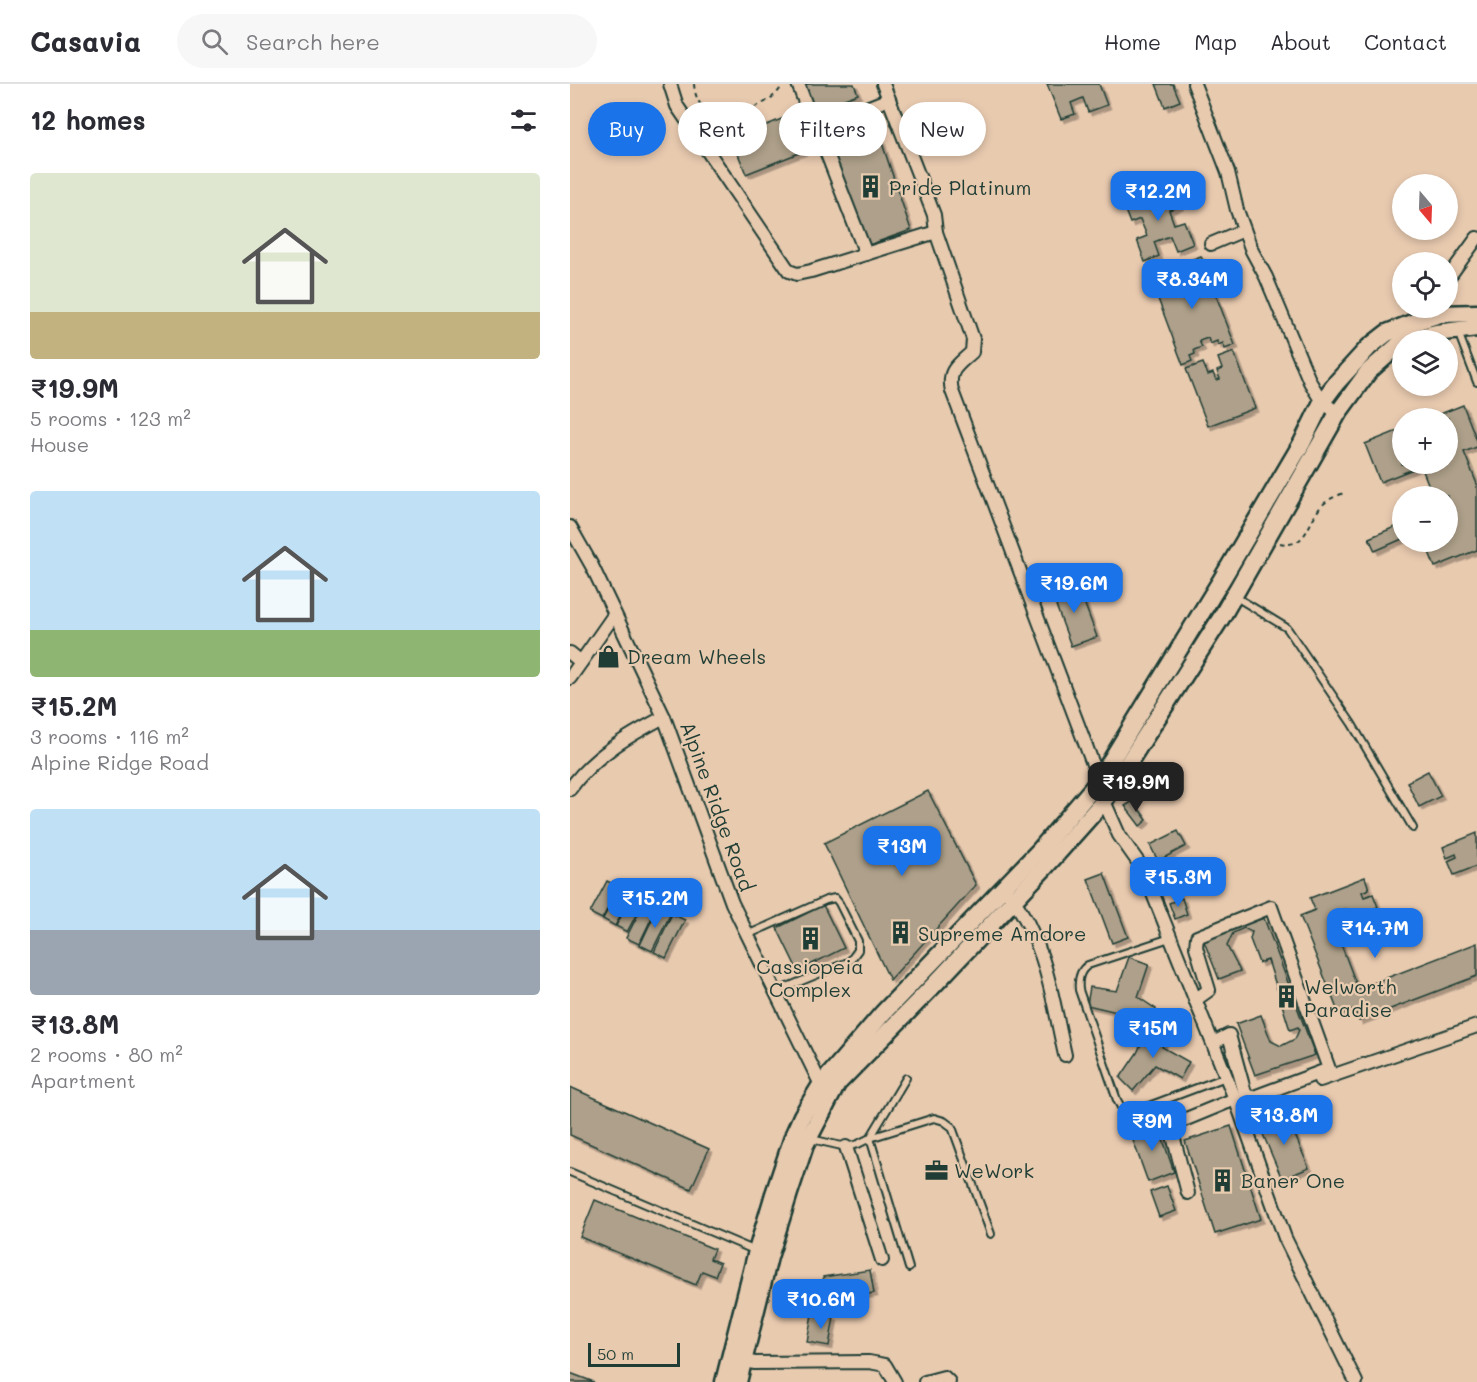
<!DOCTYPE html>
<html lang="en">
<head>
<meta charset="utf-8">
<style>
  :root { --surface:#fff; --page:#f7f7f7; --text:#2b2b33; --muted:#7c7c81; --line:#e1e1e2; --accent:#1a73e8 }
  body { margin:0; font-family:Mali,sans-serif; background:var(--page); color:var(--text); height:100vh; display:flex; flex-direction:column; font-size:22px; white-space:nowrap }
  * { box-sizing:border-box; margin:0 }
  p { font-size:20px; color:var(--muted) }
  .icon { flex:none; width:33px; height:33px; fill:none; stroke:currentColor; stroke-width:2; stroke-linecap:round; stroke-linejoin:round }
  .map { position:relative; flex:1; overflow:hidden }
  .sheet { display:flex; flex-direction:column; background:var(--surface); width:570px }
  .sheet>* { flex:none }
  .top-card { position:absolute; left:18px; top:18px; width:570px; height:54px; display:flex; gap:12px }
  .needle { width:39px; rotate:161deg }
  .fabs { position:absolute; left:822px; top:90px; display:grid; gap:12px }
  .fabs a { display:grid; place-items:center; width:66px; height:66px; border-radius:50%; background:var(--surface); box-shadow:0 3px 9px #0003; font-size:30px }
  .scale { position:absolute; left:18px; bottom:15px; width:92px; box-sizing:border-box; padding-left:6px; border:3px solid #1f3d34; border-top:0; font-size:16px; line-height:21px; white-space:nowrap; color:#1f3d34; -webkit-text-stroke:4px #e8caaf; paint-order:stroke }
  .price { position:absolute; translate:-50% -51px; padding:0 14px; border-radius:12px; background:var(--accent); color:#fff; font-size:20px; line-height:39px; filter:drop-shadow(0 2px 3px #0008) }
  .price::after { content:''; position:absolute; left:50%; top:36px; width:18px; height:14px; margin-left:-9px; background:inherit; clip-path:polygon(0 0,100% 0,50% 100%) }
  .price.on { background:#222; color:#fff }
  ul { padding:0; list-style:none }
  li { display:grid; align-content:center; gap:12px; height:318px; padding:0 30px }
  li span { display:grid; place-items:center; height:186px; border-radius:6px; color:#555 }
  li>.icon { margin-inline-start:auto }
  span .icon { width:108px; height:108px; fill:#fffc; stroke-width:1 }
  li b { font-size:26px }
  h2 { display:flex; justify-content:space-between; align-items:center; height:72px; padding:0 30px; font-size:26px }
  .pill { padding:0 21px; border-radius:27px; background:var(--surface); box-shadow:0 3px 9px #0003; font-size:21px; line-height:54px }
  .pill.on { background:var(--accent); color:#fff }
  header { display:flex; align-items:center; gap:36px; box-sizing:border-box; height:84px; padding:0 30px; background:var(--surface); border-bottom:2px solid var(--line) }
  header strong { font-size:28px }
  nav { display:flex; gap:33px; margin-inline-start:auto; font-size:21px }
  .search { width:420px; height:54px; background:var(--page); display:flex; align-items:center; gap:15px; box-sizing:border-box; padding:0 21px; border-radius:33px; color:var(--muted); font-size:22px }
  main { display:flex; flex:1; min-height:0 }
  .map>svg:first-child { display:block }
</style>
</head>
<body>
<header>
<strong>Casavia</strong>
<div class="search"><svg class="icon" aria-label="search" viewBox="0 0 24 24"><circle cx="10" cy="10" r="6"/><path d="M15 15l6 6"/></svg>Search here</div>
<nav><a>Home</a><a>Map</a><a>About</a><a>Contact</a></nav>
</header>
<main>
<section class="sheet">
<h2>12 homes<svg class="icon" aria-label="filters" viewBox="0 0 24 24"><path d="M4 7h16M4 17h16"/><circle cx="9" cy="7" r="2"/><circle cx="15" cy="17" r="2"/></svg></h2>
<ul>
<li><span style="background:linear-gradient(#dfe7d0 75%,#c2b280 0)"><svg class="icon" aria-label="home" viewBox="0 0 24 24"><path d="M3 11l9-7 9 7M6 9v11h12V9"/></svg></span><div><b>₹19.9M</b><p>5 rooms · 123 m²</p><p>House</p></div></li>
<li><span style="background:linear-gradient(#bfe0f5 75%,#8fb573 0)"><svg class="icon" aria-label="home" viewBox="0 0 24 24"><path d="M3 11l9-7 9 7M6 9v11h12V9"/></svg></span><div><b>₹15.2M</b><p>3 rooms · 116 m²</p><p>Alpine Ridge Road</p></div></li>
<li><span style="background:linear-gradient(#bfe0f5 65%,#9aa5b1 0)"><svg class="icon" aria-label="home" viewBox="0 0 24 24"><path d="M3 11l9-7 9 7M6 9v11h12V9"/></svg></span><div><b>₹13.8M</b><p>2 rooms · 80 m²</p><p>Apartment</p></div></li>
</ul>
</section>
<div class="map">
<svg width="907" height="1298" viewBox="0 0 907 1298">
  <defs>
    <filter id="shadow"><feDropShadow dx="3.5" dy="3.5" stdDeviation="0" flood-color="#0004"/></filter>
  </defs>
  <rect width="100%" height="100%" fill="#e8caaf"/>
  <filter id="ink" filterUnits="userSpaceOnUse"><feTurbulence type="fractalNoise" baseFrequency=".0167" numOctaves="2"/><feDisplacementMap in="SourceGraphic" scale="12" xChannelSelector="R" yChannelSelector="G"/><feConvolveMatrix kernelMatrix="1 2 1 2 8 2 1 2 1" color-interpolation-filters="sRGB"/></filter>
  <g filter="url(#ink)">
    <!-- building -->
    <g fill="#aea08a" stroke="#1f3d34" stroke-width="1.5" filter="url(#shadow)">
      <polygon points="229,0 284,0 288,10 239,28"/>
      <polygon points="477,0 529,0 537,21 518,28 513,14 501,19 505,30 491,35"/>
      <polygon points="586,0 603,0 610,17 595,23"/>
      <polygon points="214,34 223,55 228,52 234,67 176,90 162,55"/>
      <polygon points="307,44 341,146 296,162 261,59"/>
      <polygon points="602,101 610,122 599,126 604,140 614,137 623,160 606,167 600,152 584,158 589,172 575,178 567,156 577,152 570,135 560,139 552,119 567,113 569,118 590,110 588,106"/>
      <polygon points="631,172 665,261 655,265 653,259 648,261 647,257 640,260 638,254 629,257 632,263 624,266 625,270 620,272 622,277 613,281 579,191 589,187 591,193 596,191 598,195 620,187 618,182 622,181 620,176"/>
      <polygon points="664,268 685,324 638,342 616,285 633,279 638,291 643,289 646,296 650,295 647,287 652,285 648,274"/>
      <polygon points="893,321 907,357 907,363 894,368 907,400 907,466 865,483 855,458 878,458 878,412 863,412 851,382 810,398 795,360 832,345 832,380 878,380 878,334 860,334"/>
      <polygon points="827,442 832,455 805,467 799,454"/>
      <polygon points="507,499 527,553 501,562 481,508"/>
      <polygon points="858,687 871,712 849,723 837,698"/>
      <polygon points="358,707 406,801 320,896 254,759"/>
      <polygon points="563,717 577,736 570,742 555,722"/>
      <polygon points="608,747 616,762 588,777 580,761"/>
      <polygon points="907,749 907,782 884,791 878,777 887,773 886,770 877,774 873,763"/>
      <polygon points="534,789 558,853 542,859 518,795"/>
      <polygon points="795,793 799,805 792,808 794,813 803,810 808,823 780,834 776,825 760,831 788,905 907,859 907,892 789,937 784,925 769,930 730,832 745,826 740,814"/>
      <polygon points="37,797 49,803 32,835 20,829"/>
      <polygon points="50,803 62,809 45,842 33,835"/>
      <polygon points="63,810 74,816 57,848 46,842"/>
      <polygon points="612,814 617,830 605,835 599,819"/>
      <polygon points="75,817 87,823 69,860 56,854"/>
      <polygon points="253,821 274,864 228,887 207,844"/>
      <polygon points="88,823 101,829 82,867 70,861"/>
      <polygon points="102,830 115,836 96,874 84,868"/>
      <polygon points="694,834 745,971 685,991 666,940 691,931 701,957 711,962 725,955 729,946 728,943 720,946 698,876 689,879 680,855 682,848 674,844 663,849 657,862 670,887 649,895 633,855"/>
      <polygon points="559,873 579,880 568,913 586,925 578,942 554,929 551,935 545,932 547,928 517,921 520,903 547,907"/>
      <polygon points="580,941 598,947 592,963 619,978 610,995 585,981 563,1007 550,994 567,969"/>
      <polygon points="0,1003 139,1065 121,1105 0,1051"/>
      <polygon points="716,1030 739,1084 712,1095 689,1041"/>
      <polygon points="587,1038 604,1088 578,1098 560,1048"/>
      <polygon points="661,1042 691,1135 645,1150 615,1057"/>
      <polygon points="597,1102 606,1127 589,1133 580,1108"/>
      <polygon points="25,1116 144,1165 140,1175 150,1179 145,1192 132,1187 126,1201 10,1153"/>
      <polygon points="300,1186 304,1209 257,1216 253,1193"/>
      <polygon points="242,1230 264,1233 259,1262 237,1258"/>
      <polygon points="0,1289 24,1298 0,1298"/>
    </g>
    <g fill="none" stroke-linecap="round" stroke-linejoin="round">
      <defs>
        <g id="lane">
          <polyline points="888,248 907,298"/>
          <polyline points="666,513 717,544 782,640 843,744"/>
          <polyline points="177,851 256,816 265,814 269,819 288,857 288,866 280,877 205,908"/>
          <path d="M 600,854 L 518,881 C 509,887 508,896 509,906 L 547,1016 L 552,1025 L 560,1029 L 656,993"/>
          <polyline points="336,994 300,1054 339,1184"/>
          <polyline points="241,1055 276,1063 288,1060 300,1054 364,1034 374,1037 382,1043 421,1150"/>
          <polyline points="0,1088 186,1167"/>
        </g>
        <g id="street">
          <polyline points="100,0 107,22 219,187 227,190 241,187 366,148"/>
          <polyline points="228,0 242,37"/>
          <path d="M 313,0 L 364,131 L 366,148 L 403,255 L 402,268 C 388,281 377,286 382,307 L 524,683 L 534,717 L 549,751 L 573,785 L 669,1025 L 715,1154 L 786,1298"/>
          <polyline points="624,0 658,88 667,126 682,167 696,193 740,298 752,318 768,329"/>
          <polyline points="641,160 674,146"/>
          <polyline points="296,170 247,44 319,15"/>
          <polyline points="878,194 907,154"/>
          <polyline points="0,443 22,482 94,633 162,819 254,1007"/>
          <polyline points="0,569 11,578"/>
          <polyline points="0,594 44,531"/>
          <path d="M 0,705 C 23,672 60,651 94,633"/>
          <path d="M 439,810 C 476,857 482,914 495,971"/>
          <polyline points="625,916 639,906 626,863 627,853 701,823 759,985 681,1014 675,1009 659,951 643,959"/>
          <polyline points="750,996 907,942"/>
          <polyline points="276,1063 312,1176"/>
          <polyline points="618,1109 602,1048 609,1038 665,1015"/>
          <polyline points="167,1276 185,1279 299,1278 315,1281 325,1298"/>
          <polyline points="355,1298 374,1293 379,1298"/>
        </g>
        <g id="secondary">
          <polyline points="837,256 866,249 907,244"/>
          <polyline points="154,1298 187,1167 204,1110 224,1050 232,1032 251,1001 313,929 470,766 528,698 652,495 732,359 752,318 767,298 799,263 817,249 847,237 870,230 907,229"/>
          <polyline points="168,1298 199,1173 219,1109 235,1061 267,1000 363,902 476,782 534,717 651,534 768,329 798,288 832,258"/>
        </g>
      </defs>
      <!-- lane casing -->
      <use href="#lane" stroke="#1f3d34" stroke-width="10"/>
      <!-- street casing -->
      <use href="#street" stroke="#1f3d34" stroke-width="16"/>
      <!-- secondary casing -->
      <use href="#secondary" stroke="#1f3d34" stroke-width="21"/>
      <!-- path -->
      <g stroke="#1f3d34" stroke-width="2" stroke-dasharray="4.5 4.5" stroke-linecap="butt">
        <path d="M 124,0 C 125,14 130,23 142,31 C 165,31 203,22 213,0"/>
        <path d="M 710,459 C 740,466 737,432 756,418 C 760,414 768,412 773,409"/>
      </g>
      <!-- lane -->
      <use href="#lane" stroke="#e8caaf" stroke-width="6"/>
      <!-- street -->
      <use href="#street" stroke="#e8caaf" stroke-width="12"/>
      <!-- secondary -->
      <use href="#secondary" stroke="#e8caaf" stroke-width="16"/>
    </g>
  </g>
  <!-- icons -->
  <defs>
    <symbol id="building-bare" viewBox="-9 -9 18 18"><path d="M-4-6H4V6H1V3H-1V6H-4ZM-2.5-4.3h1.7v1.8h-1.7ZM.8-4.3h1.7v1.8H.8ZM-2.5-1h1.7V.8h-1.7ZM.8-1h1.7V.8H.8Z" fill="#1f3d34" stroke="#e8caaf" stroke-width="2.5" paint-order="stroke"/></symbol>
    <symbol id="shop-bare" viewBox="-9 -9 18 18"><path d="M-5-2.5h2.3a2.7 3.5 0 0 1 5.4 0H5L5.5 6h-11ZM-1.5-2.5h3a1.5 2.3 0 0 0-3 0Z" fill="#1f3d34" stroke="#e8caaf" stroke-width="2.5" paint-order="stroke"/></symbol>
    <symbol id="office-bare" viewBox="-9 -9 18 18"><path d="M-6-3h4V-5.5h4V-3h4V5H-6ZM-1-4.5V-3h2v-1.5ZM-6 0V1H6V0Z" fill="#1f3d34" stroke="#e8caaf" stroke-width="2.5" paint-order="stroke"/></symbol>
  </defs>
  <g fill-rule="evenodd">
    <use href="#building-bare" x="284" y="86" width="33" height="33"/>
    <use href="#shop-bare" x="22" y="556" width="33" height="33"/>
    <use href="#building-bare" x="314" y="832" width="33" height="33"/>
    <use href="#building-bare" x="224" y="838" width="33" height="33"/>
    <use href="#building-bare" x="700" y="896" width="33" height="33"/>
    <use href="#office-bare" x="350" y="1070" width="33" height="33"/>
    <use href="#building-bare" x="636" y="1080" width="33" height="33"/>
  </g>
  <g text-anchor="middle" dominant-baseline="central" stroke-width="4.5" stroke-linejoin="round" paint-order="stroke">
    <!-- poi labels -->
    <g font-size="20" fill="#1f3d34" stroke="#e8caaf" text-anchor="start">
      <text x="319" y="103">Pride Platinum</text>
      <text x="57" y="572">Dream Wheels</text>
      <text x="348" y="849">Supreme Amdore</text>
      <text x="240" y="882" text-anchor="middle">Cassiopeia<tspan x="240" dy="23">Complex</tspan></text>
      <text x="734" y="902">Welworth<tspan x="734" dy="23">Paradise</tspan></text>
      <text x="384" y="1086">WeWork</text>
      <text x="671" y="1096">Baner One</text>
    </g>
    <!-- street labels -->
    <g font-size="20" fill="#1f3d34" stroke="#e8caaf">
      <text transform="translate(148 722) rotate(70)">Alpine Ridge Road</text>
    </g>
  </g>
</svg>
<div class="fabs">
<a><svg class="needle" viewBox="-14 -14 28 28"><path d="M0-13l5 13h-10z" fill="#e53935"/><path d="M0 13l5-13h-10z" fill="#7c7c81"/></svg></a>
<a><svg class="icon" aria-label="locate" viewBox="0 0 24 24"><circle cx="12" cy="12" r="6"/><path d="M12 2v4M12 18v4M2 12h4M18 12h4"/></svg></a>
<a><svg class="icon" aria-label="layers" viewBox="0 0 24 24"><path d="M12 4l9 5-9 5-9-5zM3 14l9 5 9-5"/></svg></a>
<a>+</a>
<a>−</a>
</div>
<div class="scale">50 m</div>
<b class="price" style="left:588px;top:138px">₹12.2M</b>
<b class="price" style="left:622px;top:226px">₹8.34M</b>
<b class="price" style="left:504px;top:530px">₹19.6M</b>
<b class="price on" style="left:566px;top:729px">₹19.9M</b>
<b class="price" style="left:332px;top:793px">₹13M</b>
<b class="price" style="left:608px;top:824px">₹15.3M</b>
<b class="price" style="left:85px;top:845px">₹15.2M</b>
<b class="price" style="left:805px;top:875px">₹14.7M</b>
<b class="price" style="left:583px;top:975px">₹15M</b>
<b class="price" style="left:714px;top:1062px">₹13.8M</b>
<b class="price" style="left:582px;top:1068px">₹9M</b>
<b class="price" style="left:251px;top:1246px">₹10.6M</b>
<div class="top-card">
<a class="pill on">Buy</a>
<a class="pill">Rent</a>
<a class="pill">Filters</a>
<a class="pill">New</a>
</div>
</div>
</main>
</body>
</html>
